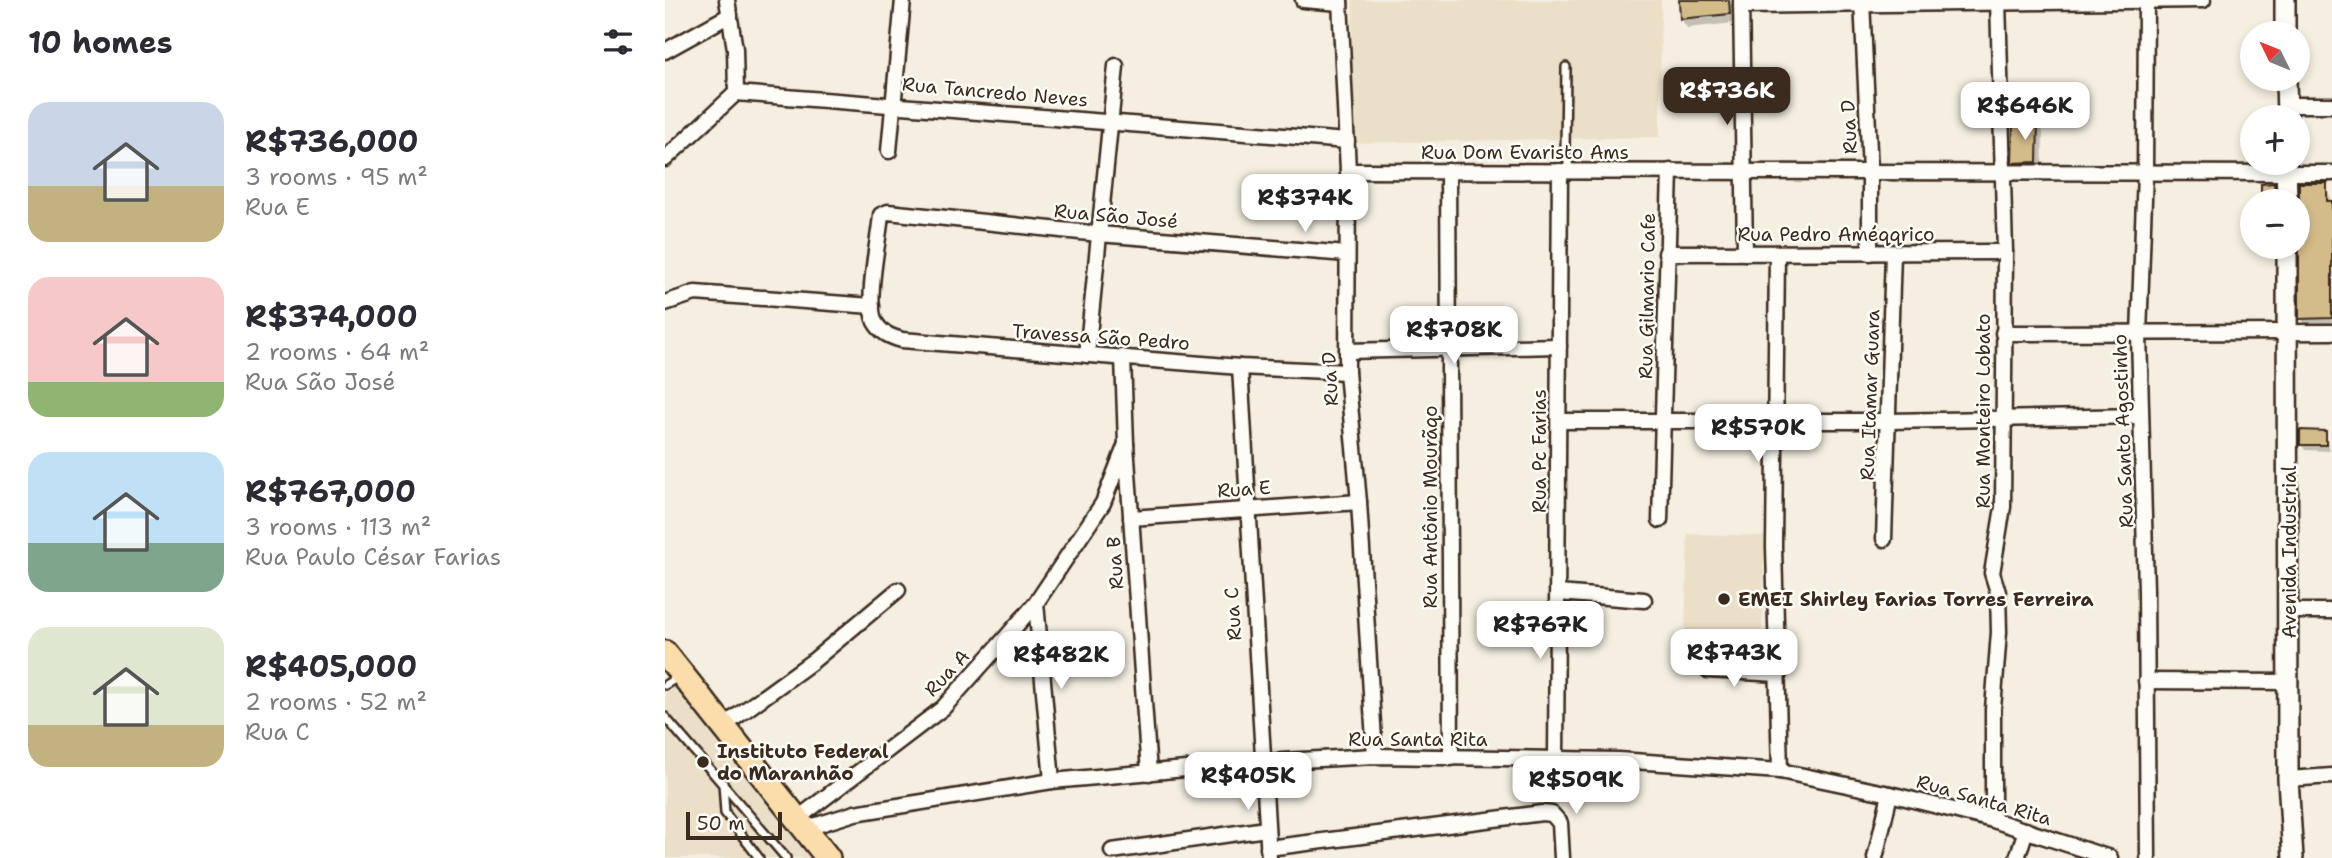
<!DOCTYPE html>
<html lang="en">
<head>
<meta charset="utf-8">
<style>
  :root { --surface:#fff; --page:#f7f7f7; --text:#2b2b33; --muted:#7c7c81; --accent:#3b2a1e }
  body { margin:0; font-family:"Shantell Sans",sans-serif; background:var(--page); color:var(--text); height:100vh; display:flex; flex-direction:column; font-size:26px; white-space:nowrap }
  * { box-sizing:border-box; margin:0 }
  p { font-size:23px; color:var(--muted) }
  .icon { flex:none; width:38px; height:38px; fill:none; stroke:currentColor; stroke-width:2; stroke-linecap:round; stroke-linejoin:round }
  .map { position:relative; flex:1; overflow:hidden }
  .side { display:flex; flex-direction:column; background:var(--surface); width:665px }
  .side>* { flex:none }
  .needle { width:46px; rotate:313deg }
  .tools { position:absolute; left:1575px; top:21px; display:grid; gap:14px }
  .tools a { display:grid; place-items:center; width:70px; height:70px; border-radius:50%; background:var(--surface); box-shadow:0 4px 10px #0003; font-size:35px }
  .scale { position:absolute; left:21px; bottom:18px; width:96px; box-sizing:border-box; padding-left:7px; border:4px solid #3b2a1e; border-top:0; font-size:19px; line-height:24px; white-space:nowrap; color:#3b2a1e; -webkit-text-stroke:5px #fdfcf7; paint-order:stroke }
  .price { position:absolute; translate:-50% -60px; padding:0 16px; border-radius:14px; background:#fff; color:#222; font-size:23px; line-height:46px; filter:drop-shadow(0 2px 4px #0008) }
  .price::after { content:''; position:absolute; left:50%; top:42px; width:21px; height:16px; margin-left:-10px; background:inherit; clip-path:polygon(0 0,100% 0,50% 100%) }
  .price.current { background:var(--accent); color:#fff }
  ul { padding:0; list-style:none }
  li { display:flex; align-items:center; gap:21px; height:175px; padding:0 28px }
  li span { display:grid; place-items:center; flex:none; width:196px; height:140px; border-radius:21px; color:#555 }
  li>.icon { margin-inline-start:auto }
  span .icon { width:84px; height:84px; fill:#fffc; stroke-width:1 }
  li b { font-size:30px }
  h2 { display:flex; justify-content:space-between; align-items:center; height:84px; padding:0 28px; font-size:30px }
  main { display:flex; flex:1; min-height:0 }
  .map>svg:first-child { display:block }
</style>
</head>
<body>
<main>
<section class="side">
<h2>10 homes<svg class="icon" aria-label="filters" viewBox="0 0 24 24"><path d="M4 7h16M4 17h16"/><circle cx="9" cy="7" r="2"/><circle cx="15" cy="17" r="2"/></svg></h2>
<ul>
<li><span style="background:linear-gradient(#c9d6e8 60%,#c2b280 0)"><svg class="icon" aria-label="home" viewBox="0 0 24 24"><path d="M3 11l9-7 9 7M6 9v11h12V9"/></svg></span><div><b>R$736,000</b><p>3 rooms · 95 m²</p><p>Rua E</p></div></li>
<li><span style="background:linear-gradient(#f6c9c9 75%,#8fb573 0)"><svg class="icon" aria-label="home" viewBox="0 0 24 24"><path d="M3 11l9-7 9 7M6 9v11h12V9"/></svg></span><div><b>R$374,000</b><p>2 rooms · 64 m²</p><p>Rua São José</p></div></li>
<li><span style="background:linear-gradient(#bfe0f5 65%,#7fa58c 0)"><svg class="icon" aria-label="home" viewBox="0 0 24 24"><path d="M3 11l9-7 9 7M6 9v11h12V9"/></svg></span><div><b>R$767,000</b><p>3 rooms · 113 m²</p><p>Rua Paulo César Farias</p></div></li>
<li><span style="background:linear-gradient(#dfe7d0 70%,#c2b280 0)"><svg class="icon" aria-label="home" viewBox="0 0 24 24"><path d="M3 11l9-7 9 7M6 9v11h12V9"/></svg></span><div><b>R$405,000</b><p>2 rooms · 52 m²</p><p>Rua C</p></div></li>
</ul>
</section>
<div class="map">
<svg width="1667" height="858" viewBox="0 0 1667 858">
  <rect width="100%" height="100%" fill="#f5efe1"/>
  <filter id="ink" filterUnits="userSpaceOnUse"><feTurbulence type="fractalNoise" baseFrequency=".0143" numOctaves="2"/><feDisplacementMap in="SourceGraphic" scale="14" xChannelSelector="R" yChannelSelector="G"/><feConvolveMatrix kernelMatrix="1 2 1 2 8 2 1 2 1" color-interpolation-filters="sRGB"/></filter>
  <g filter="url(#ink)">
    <!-- built -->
    <g fill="#ebdfc7">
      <polygon points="688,0 996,0 995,137 684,143"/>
      <polygon points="1023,534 1100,536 1096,664 1019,662"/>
      <polygon points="0,667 150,858 0,858"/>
    </g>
    <!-- shadow -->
    <g fill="#0003">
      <polygon points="1016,0 1065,0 1070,23 1022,28 1016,19"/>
      <polygon points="1372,123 1378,132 1377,171 1354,172 1349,162"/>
      <polygon points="1661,185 1667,203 1667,326 1641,326 1636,318 1636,247 1633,239"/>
      <polygon points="1660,432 1664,451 1640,450 1636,444"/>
    </g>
    <!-- building -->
    <g fill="#d4bb8a" stroke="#3b2a1e" stroke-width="2">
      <polygon points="1014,0 1064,0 1065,14 1015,19"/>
      <polygon points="1373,121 1372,162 1347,163 1348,123"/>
      <polygon points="1609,183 1610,194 1596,195 1596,184"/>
      <polygon points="1634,183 1662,183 1662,201 1667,201 1667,318 1634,319"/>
      <polygon points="1635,430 1661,431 1661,445 1635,445"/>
    </g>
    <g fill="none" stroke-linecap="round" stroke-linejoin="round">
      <defs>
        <g id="service">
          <polyline points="901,67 900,151 905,171"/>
          <polyline points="0,685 13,677"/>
          <polyline points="0,717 121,858"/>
          <polyline points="58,783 60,813 94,858"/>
        </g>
        <g id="minor">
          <polyline points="62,0 70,49 71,93"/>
          <polyline points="638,0 675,3"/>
          <polyline points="675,0 683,171 682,372 694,502 710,756"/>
          <polyline points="1076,0 1080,253"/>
          <polyline points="1197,0 1205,172 1205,253"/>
          <polyline points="1481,3 1480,172 1474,335 1481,590 1483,858"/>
          <polyline points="1076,6 1538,0"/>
          <polyline points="0,51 65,15"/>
          <polyline points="1622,105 1667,105"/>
          <polyline points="224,151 238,0"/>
          <polyline points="0,159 71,93 682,141"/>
          <polyline points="683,171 1667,173"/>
          <polyline points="783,171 786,758"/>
          <polyline points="1001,253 1340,252"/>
          <polyline points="1112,253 1109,547 1115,771"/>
          <polyline points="0,303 30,293 207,306"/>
          <polyline points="1338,333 1667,332"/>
          <polyline points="682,351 894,346"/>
          <polyline points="422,355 451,66"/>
          <polyline points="458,357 461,444 484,773"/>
          <polyline points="575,367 604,858"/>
          <path d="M 682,372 L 575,367 L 237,340 C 226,337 216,333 210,322 C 200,302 214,239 216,215 L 223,212 L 434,234 L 682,254"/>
          <polyline points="894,421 1224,421 1475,416"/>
          <polyline points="466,518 694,502"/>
          <polyline points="995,520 1005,171"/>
          <polyline points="1219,539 1228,253"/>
          <polyline points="893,593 979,600"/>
          <polyline points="371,603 387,781"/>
          <polyline points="1623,611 1667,611"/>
          <polyline points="1043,670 1114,674"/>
          <polyline points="1481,681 1625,682"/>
          <polyline points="57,727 148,661 233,590"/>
          <polyline points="891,759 895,171"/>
          <polyline points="1623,779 1667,776"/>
          <polyline points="132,819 278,708 330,650 371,603 438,503 461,444"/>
          <polyline points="1328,820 1328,709 1334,632 1333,592 1327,573 1338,507 1340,252 1333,0"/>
          <polyline points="139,829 190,813 387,781 599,762 710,756 953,760 1115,771 1225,794 1328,820 1445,858"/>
          <polyline points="603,848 877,813 887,814 895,823 897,858"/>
          <polyline points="447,851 601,829"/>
          <polyline points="1210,858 1225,794"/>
          <polyline points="1352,858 1361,830"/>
        </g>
        <g id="tertiary">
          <polyline points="1620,0 1620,33"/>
          <polyline points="1621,79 1622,117"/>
          <polyline points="1621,163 1622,201"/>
          <polyline points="1622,247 1623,779 1628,858"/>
        </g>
        <polyline id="primary" points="0,653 163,858"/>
      </defs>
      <!-- service casing -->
      <use href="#service" stroke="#3b2a1e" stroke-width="12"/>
      <!-- minor casing -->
      <use href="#minor" stroke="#3b2a1e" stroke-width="19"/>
      <!-- tertiary casing -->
      <use href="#tertiary" stroke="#3b2a1e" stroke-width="24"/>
      <!-- primary casing -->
      <use href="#primary" stroke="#3b2a1e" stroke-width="28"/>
      <!-- service -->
      <use href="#service" stroke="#fdfcf7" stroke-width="7"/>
      <!-- minor -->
      <use href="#minor" stroke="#fdfcf7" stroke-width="14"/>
      <!-- tertiary -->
      <use href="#tertiary" stroke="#fdfcf7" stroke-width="19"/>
      <!-- primary -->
      <use href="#primary" stroke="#fbddab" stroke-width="23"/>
    </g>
  </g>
  <!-- markers -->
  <g fill="#3b2a1e" stroke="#fdfcf7" stroke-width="2.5">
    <circle cx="1059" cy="599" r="7"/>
    <circle cx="38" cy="762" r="7"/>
  </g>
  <g text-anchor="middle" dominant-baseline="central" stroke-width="5" stroke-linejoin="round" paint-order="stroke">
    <!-- street labels -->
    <g font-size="19" fill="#3b2a1e" stroke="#fdfcf7">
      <text transform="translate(330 92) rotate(5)">Rua Tancredo Neves</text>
      <text transform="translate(1184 127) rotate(-93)">Rua D</text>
      <text x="860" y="152">Rua Dom Evaristo Ams</text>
      <text transform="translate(451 216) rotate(5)">Rua São José</text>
      <text x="1171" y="234">Rua Pedro Améqqrico</text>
      <text transform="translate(982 296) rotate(-89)">Rua Gilmario Cafe</text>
      <text transform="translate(436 337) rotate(4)">Travessa São Pedro</text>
      <text transform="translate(665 379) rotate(-93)">Rua D</text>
      <text transform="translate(1205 395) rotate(-88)">Rua Itamar Guara</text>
      <text transform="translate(1318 411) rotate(-90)">Rua Monteiro Lobato</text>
      <text transform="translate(1458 431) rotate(-92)">Rua Santo Agostinho</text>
      <text transform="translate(874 451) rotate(-90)">Rua Pc Farias</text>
      <text transform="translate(579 489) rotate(-4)">Rua E</text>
      <text transform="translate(765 507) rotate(-90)">Rua Antônio Mourãqo</text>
      <text transform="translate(1624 552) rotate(-90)">Avenida Industrial</text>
      <text transform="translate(450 563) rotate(-94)">Rua B</text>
      <text transform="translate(568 614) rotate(-94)">Rua C</text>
      <text transform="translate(282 673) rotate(-47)">Rua A</text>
      <text x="753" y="739">Rua Santa Rita</text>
      <text transform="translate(1319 800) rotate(16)">Rua Santa Rita</text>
    </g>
    <!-- poi labels -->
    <g font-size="19" font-weight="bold" fill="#3b2a1e" stroke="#fdfcf7" text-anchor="start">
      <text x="1073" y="599">EMEI Shirley Farias Torres Ferreira</text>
      <text x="52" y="751">Instituto Federal<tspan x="52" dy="22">do Maranhão</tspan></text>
    </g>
  </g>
</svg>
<div class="tools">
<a><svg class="needle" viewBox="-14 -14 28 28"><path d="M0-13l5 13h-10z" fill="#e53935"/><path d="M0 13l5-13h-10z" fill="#7c7c81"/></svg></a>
<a>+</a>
<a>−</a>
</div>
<div class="scale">50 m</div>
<b class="price current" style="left:1062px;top:127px">R$736K</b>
<b class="price" style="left:1360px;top:142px">R$646K</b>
<b class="price" style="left:640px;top:234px">R$374K</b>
<b class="price" style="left:789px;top:366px">R$708K</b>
<b class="price" style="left:1093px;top:464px">R$570K</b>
<b class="price" style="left:875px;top:661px">R$767K</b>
<b class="price" style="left:1069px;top:689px">R$743K</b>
<b class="price" style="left:396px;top:691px">R$482K</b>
<b class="price" style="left:583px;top:812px">R$405K</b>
<b class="price" style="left:911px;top:816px">R$509K</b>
</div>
</main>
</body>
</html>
